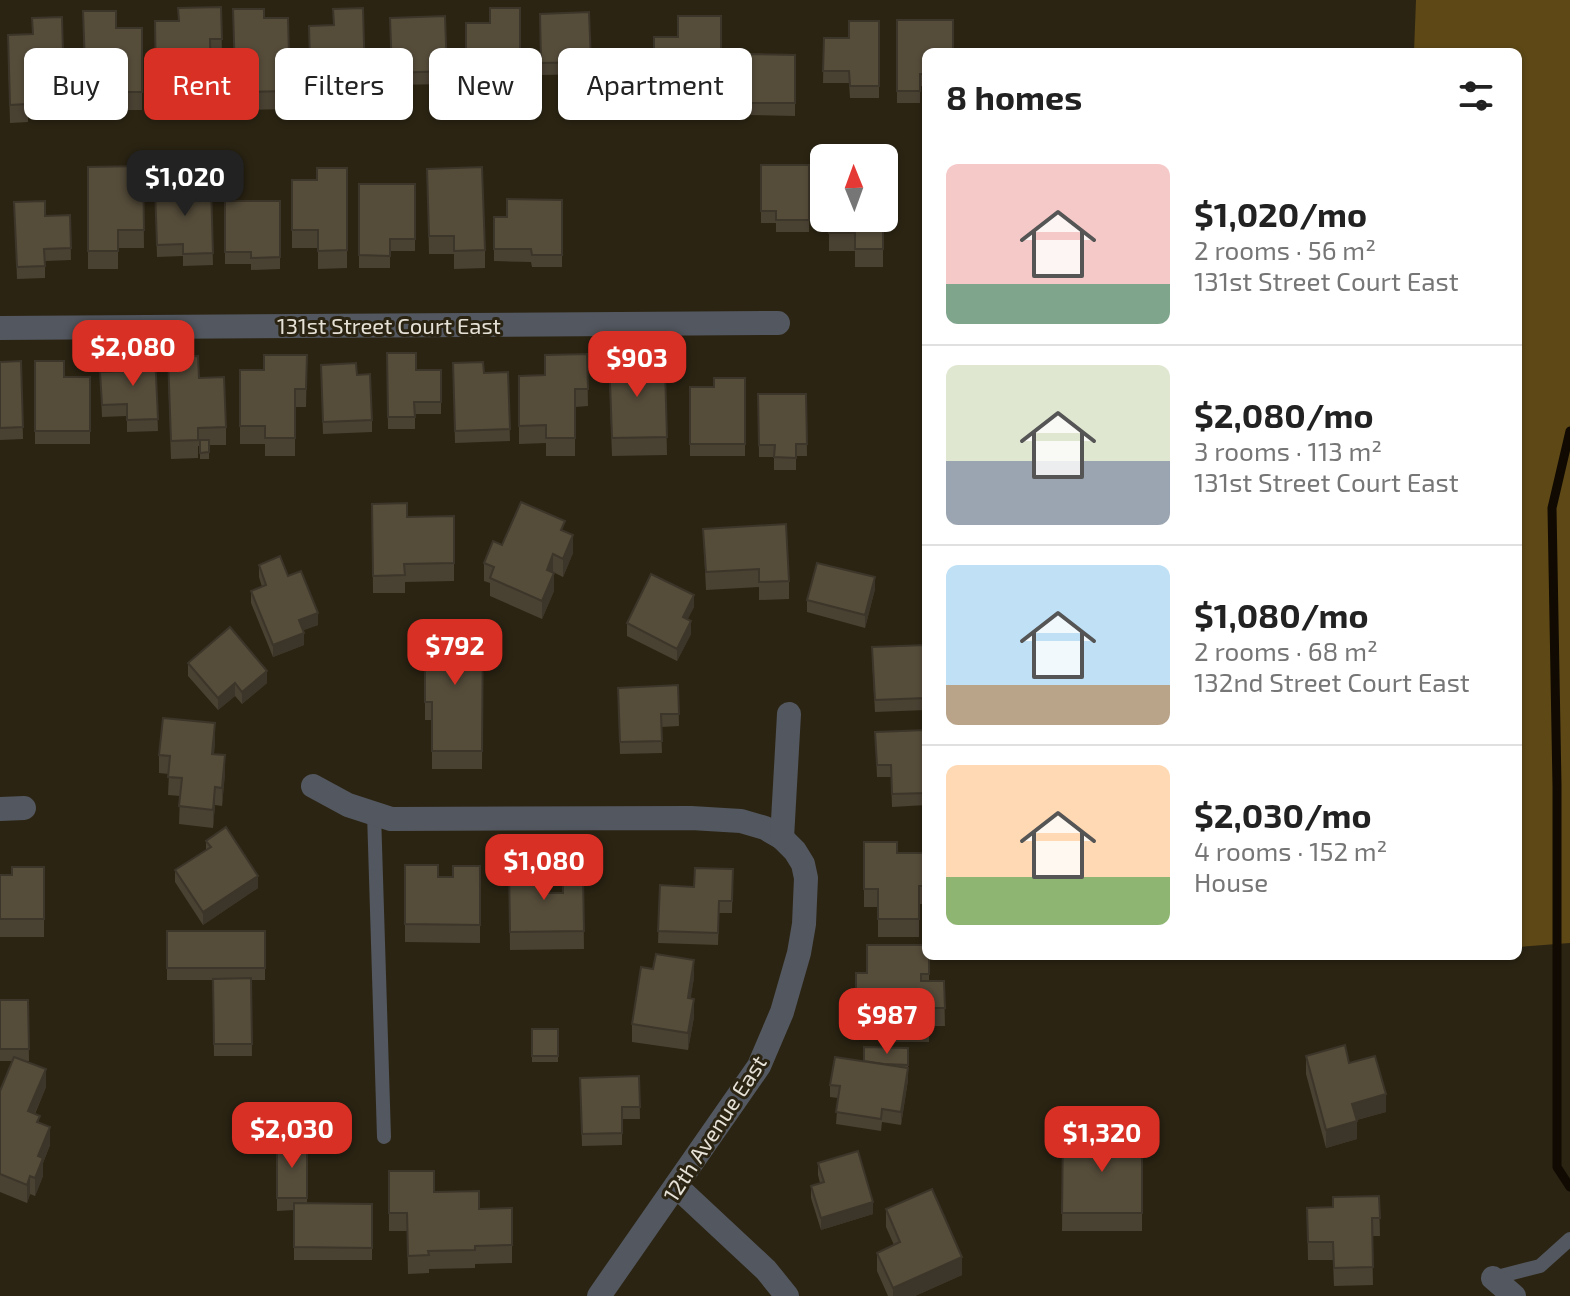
<!DOCTYPE html>
<html lang="en">
<head>
<meta charset="utf-8">
<style>
  :root { --surface:#fff; --page:#f2f2f2; --text:#222; --muted:#767676; --line:#e0e0e0; --accent:#d93025 }
  body { margin:0; font-family:"Exo 2",sans-serif; background:var(--page); color:var(--text); height:100vh; display:flex; flex-direction:column; font-size:30px; white-space:nowrap }
  * { box-sizing:border-box; margin:0 }
  p { font-size:26px; color:var(--muted) }
  .icon { flex:none; width:44px; height:44px; fill:none; stroke:currentColor; stroke-width:2; stroke-linecap:round; stroke-linejoin:round }
  .map { position:relative; flex:1; overflow:hidden }
  .details { position:absolute; left:922px; top:48px; width:600px; height:912px; display:flex; flex-direction:column; background:var(--surface); border-radius:12px; box-shadow:0 2px 6px #0004 }
  .details>* { flex:none }
  .banner { position:absolute; left:24px; top:48px; width:760px; height:72px; display:flex; gap:16px }
  .needle { width:52px; rotate:359deg }
  .fabs { position:absolute; left:810px; top:144px; display:grid; gap:16px }
  .fabs a { display:grid; place-items:center; width:88px; height:88px; border-radius:12px; background:var(--surface); box-shadow:0 2px 6px #0004; font-size:40px }
  .price { position:absolute; translate:-50% -68px; padding:0 18px; border-radius:16px; background:var(--accent); color:#fff; font-size:26px; line-height:52px; filter:drop-shadow(0 2px 4px #0008) }
  .price::after { content:''; position:absolute; left:50%; top:48px; width:24px; height:18px; margin-left:-12px; background:inherit; clip-path:polygon(0 0,100% 0,50% 100%) }
  .price.active { background:#222; color:#fff }
  ul { padding:0; list-style:none }
  li { display:flex; align-items:center; gap:24px; height:200px; padding:0 24px }
  li+li { border-top:2px solid var(--line) }
  li span { display:grid; place-items:center; flex:none; width:224px; height:160px; border-radius:12px; color:#555 }
  li>.icon { margin-inline-start:auto }
  span .icon { width:96px; height:96px; fill:#fffc; stroke-width:1 }
  li b { font-size:34px }
  h2 { display:flex; justify-content:space-between; align-items:center; height:96px; padding:0 24px; font-size:34px }
  .tag { padding:0 28px; border-radius:12px; background:var(--surface); box-shadow:0 2px 6px #0004; font-size:28px; line-height:72px }
  .tag.active { background:var(--accent); color:#fff }
  .map>svg:first-child { display:block }
</style>
</head>
<body>
<div class="map">
<svg width="1570" height="1296" viewBox="0 0 1570 1296">
  <rect width="100%" height="100%" fill="#2b2413"/>
  <!-- forest -->
  <polygon fill="#5d4816" points="1416,0 1570,0 1570,943 1518,947 1518,52 1414,52"/>
  <g fill="none" stroke-linecap="round" stroke-linejoin="round">
    <!-- stream -->
    <polyline stroke="#100a02" stroke-width="9" points="1570,431 1552,508 1557,786 1557,1167 1570,1187"/>
    <!-- lane -->
    <g stroke="#53575f" stroke-width="14">
      <polyline points="374,813 384,1137"/>
      <polyline points="1493,1278 1540,1266 1570,1239"/>
    </g>
    <!-- street -->
    <g stroke="#53575f" stroke-width="24">
      <polyline points="0,328 778,323"/>
      <polyline points="313,786 348,805 391,819 691,818 741,821 765,828 782,838 795,851 803,864 806,878 804,924 799,953 782,1012 759,1066 599,1296"/>
      <polyline points="0,809 24,808"/>
      <polyline points="782,838 789,714"/>
      <polyline points="676,1186 766,1270 787,1296"/>
      <polyline points="1493,1278 1514,1296"/>
    </g>
  </g>
  <!-- wall -->
  <g fill="#494132">
    <polygon points="221,7 222,57 210,57 211,107 156,109 155,21 178,21"/>
    <polygon points="520,8 520,109 491,109 491,97 466,97 466,23 490,23"/>
    <polygon points="233,9 264,18 288,18 290,109 247,110 246,93 235,93"/>
    <polygon points="589,12 591,74 541,75 540,14"/>
    <polygon points="445,16 447,84 392,85 390,18"/>
    <polygon points="721,16 721,69 709,69 709,117 679,117 679,105 654,105 654,37 678,37"/>
    <polygon points="897,20 926,52 926,86 920,86 920,103 897,103"/>
    <polygon points="879,21 879,98 850,98 849,83 823,83 824,38 849,38"/>
    <polygon points="142,28 142,110 86,110 83,29"/>
    <polygon points="309,44 365,79 365,97 335,98 335,116 311,117"/>
    <polygon points="8,53 64,89 64,107 28,108 28,122 10,123"/>
    <polygon points="747,54 795,55 795,116 747,115"/>
    <polygon points="761,165 809,165 809,232 776,232 776,223 761,223"/>
    <polygon points="143,166 144,248 118,248 118,269 88,269 88,167"/>
    <polygon points="347,168 347,268 318,269 318,248 292,248 292,180 317,180"/>
    <polygon points="427,169 485,250 485,268 454,269 454,254 429,254"/>
    <polygon points="359,184 415,184 415,251 390,251 390,268 359,268"/>
    <polygon points="211,186 213,265 183,266 183,256 157,257 155,188"/>
    <polygon points="562,200 562,267 532,267 531,262 494,261 494,217 507,217"/>
    <polygon points="225,201 280,201 280,269 251,270 251,264 225,264"/>
    <polygon points="14,202 45,216 70,215 71,260 45,261 45,278 17,279"/>
    <polygon points="829,218 883,218 883,267 855,267 855,251 829,251"/>
    <polygon points="387,353 416,370 441,370 441,414 415,414 415,429 388,429"/>
    <polygon points="155,354 158,431 127,432 127,416 102,417 100,372 127,371"/>
    <polygon points="587,354 588,406 575,407 575,456 546,456 546,443 519,444 519,376 545,375"/>
    <polygon points="307,355 306,407 295,407 295,456 265,456 265,444 240,444 240,370 264,370"/>
    <polygon points="21,361 23,439 0,440 0,362"/>
    <polygon points="35,361 64,377 90,377 90,444 35,444"/>
    <polygon points="453,363 484,373 508,372 510,441 455,443"/>
    <polygon points="640,369 665,369 667,455 612,456 609,373"/>
    <polygon points="168,375 199,378 226,427 226,445 209,445 209,459 200,459 200,446 198,446 198,458 171,459"/>
    <polygon points="357,375 372,420 372,432 323,434 321,377"/>
    <polygon points="745,378 745,456 690,456 690,387 714,387"/>
    <polygon points="758,394 806,394 807,456 796,456 796,470 774,470 774,457 759,457"/>
    <polygon points="372,504 407,517 454,516 454,581 405,582 405,593 373,593"/>
    <polygon points="703,529 789,581 789,599 759,600 759,587 706,590"/>
    <polygon points="565,532 573,553 563,577 553,572 554,591 542,619 490,596 490,583 484,581 484,563 502,545"/>
    <polygon points="259,565 288,576 318,625 303,630 304,645 273,657 251,603 251,591 262,587 259,577"/>
    <polygon points="875,589 865,628 807,612 807,600"/>
    <polygon points="694,607 687,619 691,634 677,661 627,636 627,623"/>
    <polygon points="425,628 483,628 482,769 432,769 432,720 425,720"/>
    <polygon points="926,645 926,710 875,712 872,659"/>
    <polygon points="188,663 267,683 242,704 235,696 218,710 188,676"/>
    <polygon points="678,685 679,726 661,727 662,753 620,754 618,688"/>
    <polygon points="926,730 926,805 892,807 891,777 877,777 875,732"/>
    <polygon points="215,741 214,754 225,773 222,806 215,805 213,828 179,824 180,796 168,795 169,774 159,773 159,755"/>
    <polygon points="206,841 258,888 203,925 175,882 175,870 206,850"/>
    <polygon points="864,842 897,853 926,853 926,904 919,904 919,937 878,937 878,907 864,907"/>
    <polygon points="405,865 438,877 453,877 480,866 480,943 405,942"/>
    <polygon points="44,867 44,937 0,937 0,875 12,875"/>
    <polygon points="509,867 548,893 563,893 583,876 584,949 510,950"/>
    <polygon points="733,869 732,913 719,913 718,945 658,943 660,885 694,887"/>
    <polygon points="167,931 265,931 265,980 251,980 252,1056 214,1056 213,980 167,980"/>
    <polygon points="929,956 929,981 944,981 945,1026 929,1026 929,1042 883,1042 883,1037 866,1036 866,1025 856,1025 856,973 867,973"/>
    <polygon points="694,978 690,998 694,1017 688,1050 632,1042 632,1024"/>
    <polygon points="0,1000 28,1000 29,1061 25,1061 46,1087 35,1114 50,1145 43,1163 43,1176 35,1196 30,1194 27,1203 0,1192 0,1091 12,1061 0,1061"/>
    <rect x="532" y="1029" width="26" height="33"/>
    <polygon points="908,1048 908,1080 901,1125 882,1122 881,1131 836,1124 838,1098 830,1097 830,1085"/>
    <polygon points="1306,1056 1349,1063 1386,1112 1357,1120 1357,1139 1326,1148 1306,1074"/>
    <polygon points="639,1076 640,1119 622,1119 622,1145 582,1146 580,1078"/>
    <polygon points="1063,1134 1142,1134 1142,1231 1062,1231"/>
    <polygon points="277,1141 307,1141 307,1203 372,1204 372,1260 294,1260 294,1210 277,1211"/>
    <polygon points="818,1163 873,1214 821,1230 811,1198 811,1186 820,1183 818,1175"/>
    <polygon points="389,1171 434,1192 479,1209 512,1208 512,1263 475,1264 475,1268 429,1269 429,1273 408,1274 407,1231 389,1231"/>
    <polygon points="1379,1196 1380,1236 1372,1236 1373,1285 1334,1286 1333,1260 1308,1260 1307,1208 1333,1207"/>
    <polygon points="886,1209 962,1275 915,1296 888,1296 877,1271 877,1253 894,1245 886,1227"/>
  </g>
  <!-- shaded-wall -->
  <g fill="#3c3529">
    <polygon points="573,535 573,553 563,577 563,559"/>
    <polygon points="553,554 553,572 547,570"/>
    <polygon points="554,573 554,591 542,619 542,601"/>
    <polygon points="875,577 875,589 865,628 865,615"/>
    <polygon points="694,595 694,607 683,629 683,617"/>
    <polygon points="318,613 318,625 299,632 299,620"/>
    <polygon points="691,621 691,634 677,661 677,649"/>
    <polygon points="304,633 304,645 273,657 273,645"/>
    <polygon points="267,671 267,683 242,704 242,692"/>
    <polygon points="235,683 235,696 218,710 218,698"/>
    <polygon points="215,723 215,741 212,771 212,754"/>
    <polygon points="225,755 225,773 222,806 222,788"/>
    <polygon points="215,787 215,805 213,828 213,810"/>
    <polygon points="258,876 258,888 203,925 203,912"/>
    <polygon points="694,960 694,978 688,1016 688,998"/>
    <polygon points="694,999 694,1017 688,1050 688,1033"/>
    <polygon points="908,1068 908,1080 901,1125 901,1112"/>
    <polygon points="46,1069 46,1087 28,1129 28,1111"/>
    <polygon points="1386,1094 1386,1112 1352,1121 1352,1104"/>
    <polygon points="1357,1121 1357,1139 1326,1148 1326,1130"/>
    <polygon points="50,1127 50,1145 43,1163 43,1176 35,1196 35,1178 38,1156"/>
    <polygon points="30,1176 30,1194 27,1203 27,1185"/>
    <polygon points="873,1202 873,1214 821,1230 821,1218"/>
    <polygon points="962,1257 962,1275 915,1296 893,1296 893,1288"/>
  </g>
  <!-- building -->
  <g fill="#554c3a" stroke="#3c3529" stroke-width="2">
    <polygon points="221,7 222,39 210,39 211,89 156,91 155,21 179,21 178,8"/>
    <polygon points="363,8 365,79 334,80 335,98 311,99 309,26 334,25 333,9"/>
    <polygon points="490,8 520,8 520,92 491,92 491,79 466,79 466,23 490,23"/>
    <polygon points="233,9 264,9 264,18 288,18 290,91 247,92 246,75 235,75"/>
    <polygon points="83,11 116,11 116,28 142,28 142,92 86,92"/>
    <polygon points="589,12 591,62 541,63 540,14"/>
    <polygon points="445,16 447,71 392,73 390,18"/>
    <polygon points="678,16 721,16 721,51 709,51 709,99 679,99 679,87 654,87 654,37 678,37"/>
    <polygon points="62,17 64,89 28,90 28,104 10,105 8,35 33,34 32,18"/>
    <polygon points="897,20 953,20 953,52 926,52 926,74 920,74 920,91 897,91"/>
    <polygon points="849,21 879,21 879,86 850,86 849,71 823,71 824,38 849,38"/>
    <polygon points="747,54 795,55 795,103 747,103"/>
    <polygon points="761,165 809,165 809,220 776,220 776,211 761,211"/>
    <polygon points="143,166 144,230 118,230 118,251 88,251 88,167"/>
    <polygon points="482,167 485,250 454,251 454,236 429,236 427,169"/>
    <polygon points="317,168 347,168 347,250 318,251 318,230 292,230 292,180 317,180"/>
    <polygon points="359,184 415,184 415,239 390,239 390,256 359,255"/>
    <polygon points="211,186 213,253 183,254 183,244 157,245 155,188"/>
    <polygon points="507,199 562,200 562,255 532,255 531,249 494,249 494,217 507,217"/>
    <polygon points="45,201 45,216 70,215 71,248 44,249 45,266 17,267 14,202"/>
    <polygon points="225,201 280,201 280,257 251,258 251,252 225,252"/>
    <polygon points="829,218 883,218 883,249 855,249 855,233 829,233"/>
    <polygon points="387,353 416,353 416,370 441,370 441,402 414,402 415,417 388,417"/>
    <polygon points="155,354 158,419 127,420 127,404 102,405 100,372 128,371 127,355"/>
    <polygon points="587,354 588,389 575,389 575,438 546,438 546,425 519,426 519,376 545,375 545,355"/>
    <polygon points="639,354 640,369 665,369 667,437 612,438 609,355"/>
    <polygon points="264,355 307,355 306,389 295,389 295,438 265,438 265,426 240,426 240,370 264,370"/>
    <polygon points="198,356 199,378 224,377 226,427 198,428 198,440 171,441 168,357"/>
    <polygon points="21,361 23,427 0,428 0,362"/>
    <polygon points="35,361 64,361 64,377 90,377 90,431 35,431"/>
    <polygon points="483,362 484,373 508,372 510,429 455,431 453,363"/>
    <polygon points="356,363 357,375 370,374 372,420 323,422 321,365"/>
    <polygon points="714,378 745,378 745,444 690,444 690,387 714,387"/>
    <polygon points="758,394 806,394 807,444 796,444 796,458 774,457 775,445 759,445"/>
    <polygon points="200,440 209,440 209,452 200,453"/>
    <polygon points="521,502 565,521 561,530 573,535 563,559 553,554 547,570 554,573 542,601 490,578 494,567 484,563 493,541 502,545"/>
    <polygon points="407,503 407,517 454,516 454,563 404,564 405,575 373,576 372,504"/>
    <polygon points="786,524 789,581 759,582 759,569 706,572 703,529"/>
    <polygon points="280,556 288,576 301,571 318,613 299,620 304,633 273,645 251,591 266,585 259,565"/>
    <polygon points="817,563 875,577 865,615 807,600"/>
    <polygon points="651,574 694,595 683,617 691,621 677,649 627,623"/>
    <polygon points="230,627 267,671 242,692 235,683 218,698 188,663"/>
    <polygon points="425,628 483,628 482,751 432,751 432,702 425,702"/>
    <polygon points="926,645 926,698 875,700 872,647"/>
    <polygon points="678,685 679,714 661,714 662,741 620,742 618,688"/>
    <polygon points="163,718 215,723 212,754 225,755 222,788 215,787 213,810 179,806 182,778 168,777 170,756 159,755"/>
    <polygon points="926,730 926,793 892,794 891,765 877,765 875,732"/>
    <polygon points="226,827 258,876 203,912 175,870 211,847 206,841"/>
    <polygon points="864,842 897,842 897,853 926,853 926,886 919,886 919,919 878,919 878,889 864,889"/>
    <polygon points="405,865 438,865 438,877 453,877 453,866 480,866 480,925 405,924"/>
    <polygon points="548,866 548,893 563,893 563,876 583,876 584,931 510,932 509,867"/>
    <polygon points="12,867 44,867 44,919 0,919 0,875 12,875"/>
    <polygon points="695,868 733,869 732,901 719,901 718,933 658,931 660,885 694,887"/>
    <rect x="167" y="931" width="98" height="37"/>
    <polygon points="867,945 926,945 926,956 929,956 929,974 921,974 921,981 944,981 945,1008 929,1008 929,1024 883,1024 883,1019 866,1018 866,1007 856,1007 856,973 867,973"/>
    <polygon points="656,954 694,960 688,998 694,999 688,1033 632,1024 641,967 653,969"/>
    <polygon points="251,978 252,1044 214,1044 213,979"/>
    <polygon points="0,1000 28,1000 29,1049 0,1049"/>
    <rect x="532" y="1029" width="26" height="27"/>
    <polygon points="1345,1045 1349,1063 1375,1056 1386,1094 1352,1104 1357,1121 1326,1130 1306,1056"/>
    <polygon points="864,1047 908,1048 908,1065 884,1064 864,1061"/>
    <polygon points="14,1057 46,1069 28,1111 40,1116 37,1122 50,1127 38,1156 43,1158 35,1178 30,1176 27,1185 0,1174 0,1091"/>
    <polygon points="835,1057 908,1068 901,1112 882,1109 881,1119 836,1112 840,1086 830,1085"/>
    <polygon points="639,1076 640,1107 622,1107 622,1133 582,1134 580,1078"/>
    <polygon points="1063,1134 1142,1134 1142,1213 1062,1213"/>
    <rect x="277" y="1141" width="30" height="57"/>
    <polygon points="858,1151 873,1202 821,1218 811,1186 824,1182 818,1163"/>
    <polygon points="389,1171 434,1171 434,1192 479,1191 479,1209 512,1208 512,1245 475,1246 475,1250 428,1251 429,1255 408,1256 407,1213 389,1213"/>
    <polygon points="932,1189 962,1257 893,1288 877,1253 900,1242 886,1209"/>
    <polygon points="1379,1196 1380,1218 1372,1218 1373,1267 1334,1268 1333,1242 1308,1242 1307,1208 1333,1207 1333,1197"/>
    <polygon points="294,1203 372,1204 372,1248 294,1247"/>
  </g>
  <g text-anchor="middle" dominant-baseline="central" stroke-width="6" stroke-linejoin="round" paint-order="stroke">
    <!-- street labels -->
    <g font-size="22" fill="#e6e1d7" stroke="#2b2413">
      <text x="389" y="325">131st Street Court East</text>
      <text transform="translate(714 1128) rotate(-57)">12th Avenue East</text>
    </g>
  </g>
</svg>
<div class="fabs">
<a><svg class="needle" viewBox="-14 -14 28 28"><path d="M0-13l5 13h-10z" fill="#e53935"/><path d="M0 13l5-13h-10z" fill="#767676"/></svg></a>
</div>
<b class="price active" style="left:185px;top:218px">$1,020</b>
<b class="price" style="left:133px;top:388px">$2,080</b>
<b class="price" style="left:637px;top:399px">$903</b>
<b class="price" style="left:455px;top:687px">$792</b>
<b class="price" style="left:544px;top:902px">$1,080</b>
<b class="price" style="left:887px;top:1056px">$987</b>
<b class="price" style="left:292px;top:1170px">$2,030</b>
<b class="price" style="left:1102px;top:1174px">$1,320</b>
<div class="banner">
<a class="tag">Buy</a>
<a class="tag active">Rent</a>
<a class="tag">Filters</a>
<a class="tag">New</a>
<a class="tag">Apartment</a>
</div>
<section class="details">
<h2>8 homes<svg class="icon" aria-label="filters" viewBox="0 0 24 24"><path d="M4 7h16M4 17h16"/><circle cx="9" cy="7" r="2"/><circle cx="15" cy="17" r="2"/></svg></h2>
<ul>
<li><span style="background:linear-gradient(#f6c9c9 75%,#7fa58c 0)"><svg class="icon" aria-label="home" viewBox="0 0 24 24"><path d="M3 11l9-7 9 7M6 9v11h12V9"/></svg></span><div><b>$1,020/mo</b><p>2 rooms · 56 m²</p><p>131st Street Court East</p></div></li>
<li><span style="background:linear-gradient(#dfe7d0 60%,#9aa5b1 0)"><svg class="icon" aria-label="home" viewBox="0 0 24 24"><path d="M3 11l9-7 9 7M6 9v11h12V9"/></svg></span><div><b>$2,080/mo</b><p>3 rooms · 113 m²</p><p>131st Street Court East</p></div></li>
<li><span style="background:linear-gradient(#bfe0f5 75%,#b9a48a 0)"><svg class="icon" aria-label="home" viewBox="0 0 24 24"><path d="M3 11l9-7 9 7M6 9v11h12V9"/></svg></span><div><b>$1,080/mo</b><p>2 rooms · 68 m²</p><p>132nd Street Court East</p></div></li>
<li><span style="background:linear-gradient(#ffd9b3 70%,#8fb573 0)"><svg class="icon" aria-label="home" viewBox="0 0 24 24"><path d="M3 11l9-7 9 7M6 9v11h12V9"/></svg></span><div><b>$2,030/mo</b><p>4 rooms · 152 m²</p><p>House</p></div></li>
</ul>
</section>
</div>
</body>
</html>
